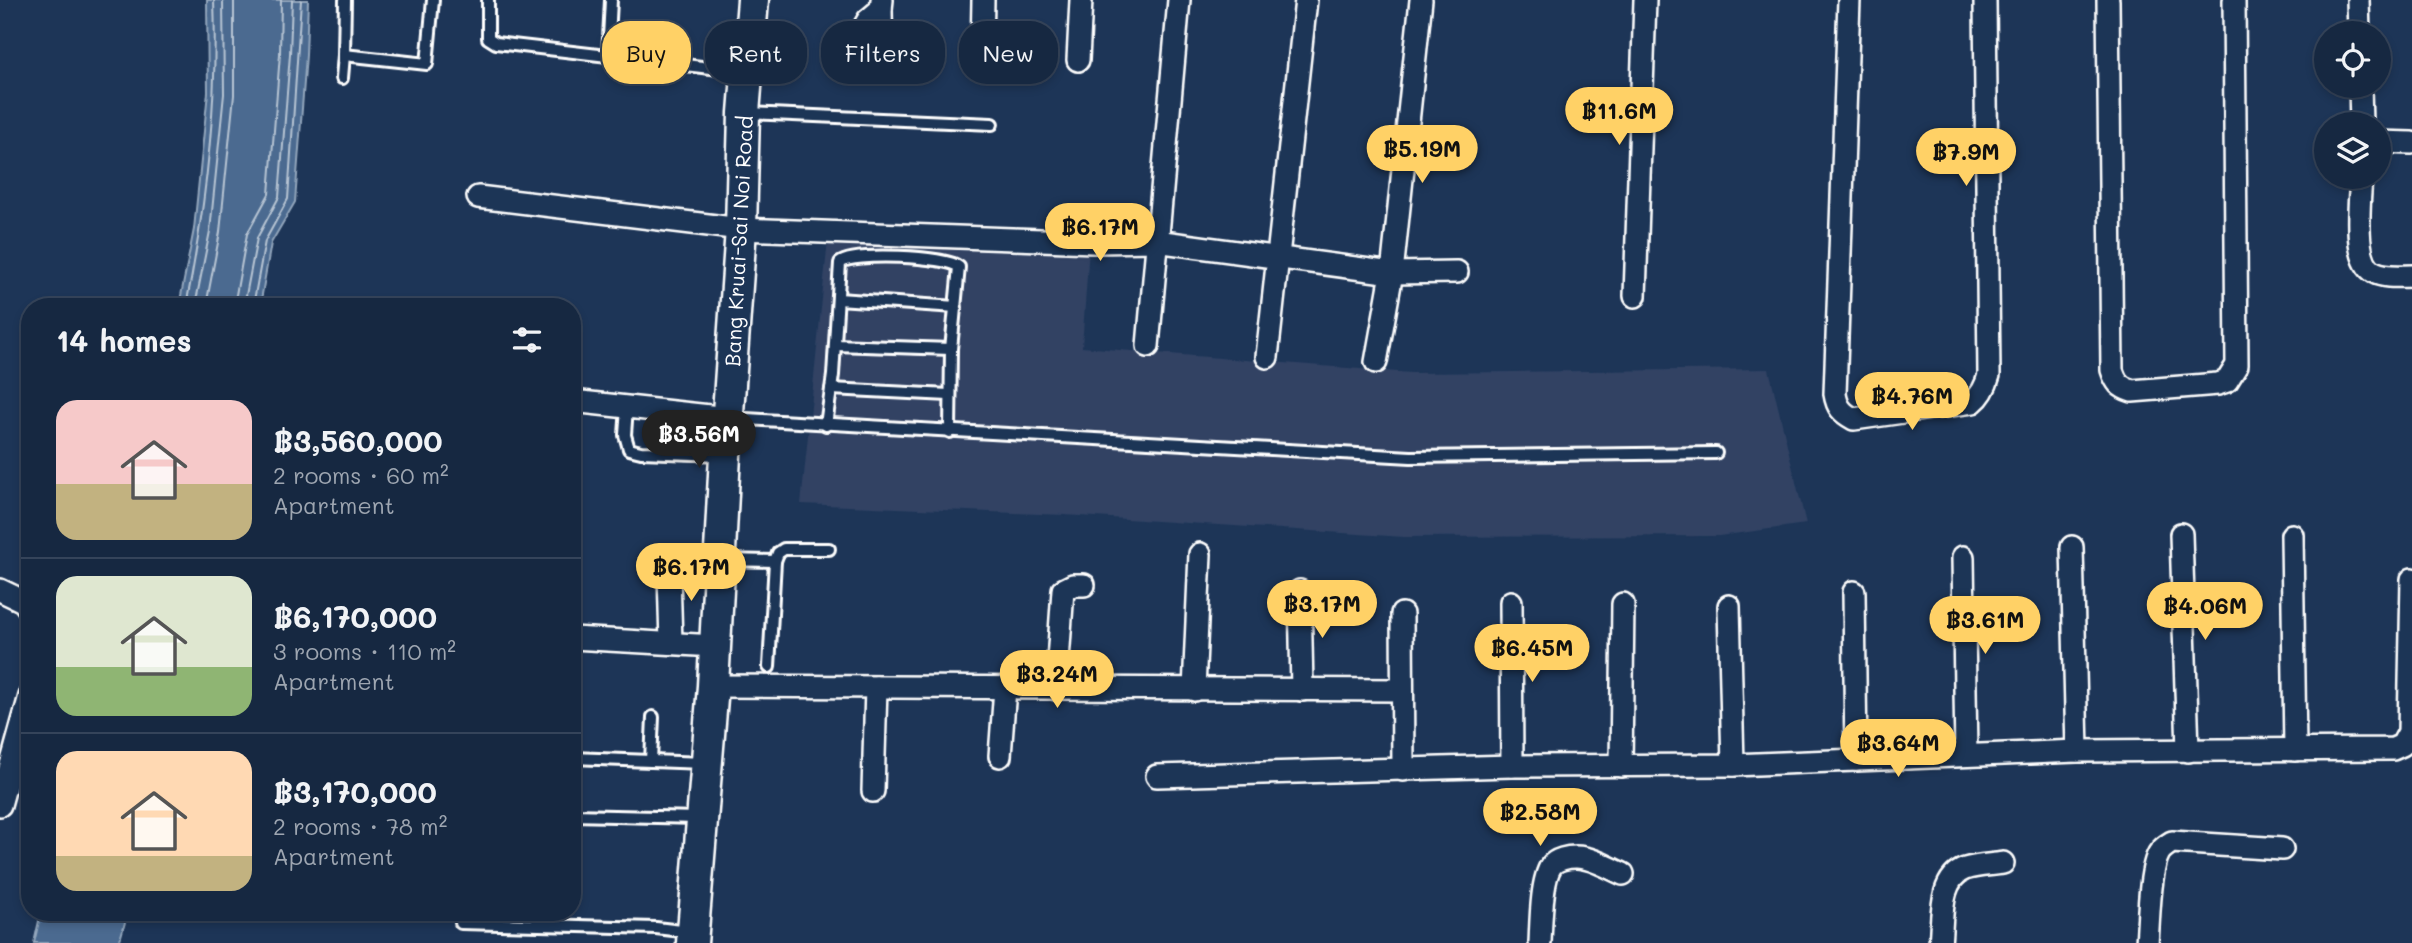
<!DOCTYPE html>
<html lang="en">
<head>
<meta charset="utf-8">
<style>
  :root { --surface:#162841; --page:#23344c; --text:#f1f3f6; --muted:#9ea6b1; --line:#35445a; --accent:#ffd166 }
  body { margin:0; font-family:Mali,sans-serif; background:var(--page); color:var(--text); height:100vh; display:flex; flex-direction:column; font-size:26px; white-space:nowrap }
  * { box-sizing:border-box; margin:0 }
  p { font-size:23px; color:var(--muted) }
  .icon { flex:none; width:38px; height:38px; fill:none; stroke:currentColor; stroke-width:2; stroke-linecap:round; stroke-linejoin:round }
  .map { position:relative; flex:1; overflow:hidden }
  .side { position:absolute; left:21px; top:298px; width:560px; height:623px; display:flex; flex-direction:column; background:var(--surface); border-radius:28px; box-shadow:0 4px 10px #0003,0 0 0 2px var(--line) }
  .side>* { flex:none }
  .banner { position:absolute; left:602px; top:21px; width:665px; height:63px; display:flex; gap:14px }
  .fabs { position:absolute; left:2314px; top:21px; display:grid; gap:14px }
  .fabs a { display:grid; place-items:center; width:77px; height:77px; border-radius:50%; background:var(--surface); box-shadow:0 4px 10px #0003,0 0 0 2px var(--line); font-size:35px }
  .price { position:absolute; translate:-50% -60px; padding:0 16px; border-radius:24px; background:var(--accent); color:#111; font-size:23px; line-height:46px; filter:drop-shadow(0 2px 4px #0008) }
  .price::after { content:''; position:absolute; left:50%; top:42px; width:21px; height:16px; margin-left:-10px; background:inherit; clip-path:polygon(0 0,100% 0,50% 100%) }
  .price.active { background:#222; color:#fff }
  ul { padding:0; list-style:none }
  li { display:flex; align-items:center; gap:21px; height:175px; padding:0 35px }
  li+li { border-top:2px solid var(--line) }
  li span { display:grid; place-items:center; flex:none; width:196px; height:140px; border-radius:21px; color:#555 }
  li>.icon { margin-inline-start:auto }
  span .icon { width:84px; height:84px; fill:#fffc; stroke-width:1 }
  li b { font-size:30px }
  h2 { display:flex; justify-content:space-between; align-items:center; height:84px; padding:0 35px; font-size:30px }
  .tag { padding:0 24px; border-radius:28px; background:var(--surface); box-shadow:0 4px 10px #0003,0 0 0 2px var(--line); font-size:24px; line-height:63px }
  .tag.active { background:var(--accent); color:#111 }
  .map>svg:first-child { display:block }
</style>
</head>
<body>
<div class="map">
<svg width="2412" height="943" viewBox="0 0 2412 943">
  <rect width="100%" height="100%" fill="#1d3557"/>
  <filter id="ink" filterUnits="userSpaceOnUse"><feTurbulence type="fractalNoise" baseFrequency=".0143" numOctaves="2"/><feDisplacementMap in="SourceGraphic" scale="14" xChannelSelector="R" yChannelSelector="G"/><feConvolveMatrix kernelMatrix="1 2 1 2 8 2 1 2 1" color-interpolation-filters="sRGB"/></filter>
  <g filter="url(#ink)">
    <!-- built -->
    <polygon fill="#304264" points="829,230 1090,234 1082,347 1411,373 1769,369 1806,524 1719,536 1404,537 1064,515 801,504"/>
    <!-- water -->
    <g fill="#4b6b90" stroke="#93a6bc" stroke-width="2">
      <polygon points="207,0 308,0 306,55 295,202 271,243 260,306 179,306 194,229 208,92"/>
      <polygon points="41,912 128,912 119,943 34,943"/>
    </g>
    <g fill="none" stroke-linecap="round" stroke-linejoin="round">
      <!-- shore -->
      <g stroke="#b7c4d3" stroke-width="2">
        <path d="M 186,306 C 206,205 218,103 214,0"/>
        <polyline points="195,306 210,231 224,94 223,0"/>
        <polyline points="206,306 220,232 234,95 234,0"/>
        <polyline points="234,306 247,234 269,194 280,54 281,0"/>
        <polyline points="244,306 257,238 279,197 290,54 292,0"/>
        <polyline points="253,306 265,241 288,199 301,0"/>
      </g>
      <defs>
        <g id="lane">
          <polyline points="488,0 488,38 496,43 745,72"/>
          <polyline points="344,55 427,64 433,0"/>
          <polyline points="608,57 611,0"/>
          <polyline points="342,78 344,55 345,0"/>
          <polyline points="747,113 992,124"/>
          <polyline points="838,299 956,307"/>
          <polyline points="835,345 951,349"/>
          <polyline points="831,389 949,395"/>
          <polyline points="627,407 625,435 629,449 641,452 722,455"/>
          <polyline points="729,418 1411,457 1716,453"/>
          <path d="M 826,425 L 833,375 L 840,263 C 852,252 946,256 959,267 L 951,349 L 950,432"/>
          <polyline points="722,560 775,561 778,553 784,549 829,549"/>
          <polyline points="769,667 775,561"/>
          <polyline points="572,758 704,763"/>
          <polyline points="651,761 653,717"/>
          <polyline points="572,815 699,818"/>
          <polyline points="461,923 656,928 690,932"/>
        </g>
        <g id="street">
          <path d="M 1849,0 L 1835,394 C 1837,407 1842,413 1854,419 L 1973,402 C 1982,395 1986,386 1989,375 L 1985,0"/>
          <path d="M 2108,0 L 2112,370 C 2116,383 2120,387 2132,391 L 2218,384 L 2227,381 L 2237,365 L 2234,0"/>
          <polyline points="2358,0 2359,33"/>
          <polyline points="881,9 882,59"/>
          <polyline points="982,51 983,0"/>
          <polyline points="848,54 868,20 881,9 882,0"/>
          <polyline points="1078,60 1081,0"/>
          <polyline points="2360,86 2361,124"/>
          <polyline points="2378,142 2412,143"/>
          <path d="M 2361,177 C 2360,199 2352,260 2374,272 C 2385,278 2399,276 2412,276"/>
          <polyline points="478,197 741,229 1094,242 1156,241 1392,273 1457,272"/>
          <polyline points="1635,296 1645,0"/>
          <polyline points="1148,346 1179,0"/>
          <polyline points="1267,357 1306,0"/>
          <polyline points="1376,362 1392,273 1421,0"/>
          <polyline points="572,401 728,418"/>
          <polyline points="2181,534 2188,751"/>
          <polyline points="2292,535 2295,750"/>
          <polyline points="2072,547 2077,751"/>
          <polyline points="1963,557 1966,755"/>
          <polyline points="0,590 23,601 30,610"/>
          <polyline points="1300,591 1302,690"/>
          <polyline points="1854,592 1856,760"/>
          <polyline points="1511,602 1512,766"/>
          <polyline points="1729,606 1733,765"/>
          <polyline points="1402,614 1403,770"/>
          <polyline points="572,638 715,646"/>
          <polyline points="671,643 669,574 676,572 719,570"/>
          <polyline points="713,686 1402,690"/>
          <polyline points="1056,689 1063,590 1073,585 1084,585"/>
          <polyline points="1194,690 1200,554"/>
          <polyline points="1000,756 1005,688"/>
          <polyline points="1621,766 1623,604"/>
          <polyline points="1157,776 1512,766 1733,765 2077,751 2393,749 2402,745 2409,732 2412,579"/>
          <polyline points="873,791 876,687"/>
          <polyline points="0,805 30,696"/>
          <path d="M 1540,943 C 1541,924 1541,881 1551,866 C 1556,859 1568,857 1576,857 C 1592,857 1609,868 1623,874"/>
          <path d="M 1940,943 C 1943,920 1938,879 1965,869 C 1977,865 1991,865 2003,863"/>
          <path d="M 2147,943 C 2149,921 2149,870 2159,853 C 2162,848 2167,845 2172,842 L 2282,849"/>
        </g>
        <polyline id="secondary" points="692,943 713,686 725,455 741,229 744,113 753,0"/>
      </defs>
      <!-- lane casing -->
      <use href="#lane" stroke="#fff" stroke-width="16"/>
      <!-- street casing -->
      <use href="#street" stroke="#fff" stroke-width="26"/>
      <!-- secondary casing -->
      <use href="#secondary" stroke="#fff" stroke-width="35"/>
      <!-- lane -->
      <use href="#lane" stroke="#1d3557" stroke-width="10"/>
      <!-- street -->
      <use href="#street" stroke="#1d3557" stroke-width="21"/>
      <!-- secondary -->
      <use href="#secondary" stroke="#1d3557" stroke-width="30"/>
    </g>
  </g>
  <g text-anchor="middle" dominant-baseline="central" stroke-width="5" stroke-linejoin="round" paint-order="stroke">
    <!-- street labels -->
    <g font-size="21" fill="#fff" stroke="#1d3557">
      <text transform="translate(738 241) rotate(-87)">Bang Kruai-Sai Noi Road</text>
    </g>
  </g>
</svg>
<div class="fabs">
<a><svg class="icon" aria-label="locate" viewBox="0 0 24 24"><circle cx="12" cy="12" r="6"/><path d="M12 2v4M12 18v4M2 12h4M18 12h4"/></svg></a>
<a><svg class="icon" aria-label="layers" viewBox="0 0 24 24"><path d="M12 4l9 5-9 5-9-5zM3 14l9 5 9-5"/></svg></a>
</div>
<b class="price" style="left:1619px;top:147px">฿11.6M</b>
<b class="price" style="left:1422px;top:185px">฿5.19M</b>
<b class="price" style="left:1966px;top:188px">฿7.9M</b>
<b class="price" style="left:1100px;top:263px">฿6.17M</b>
<b class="price" style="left:1912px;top:432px">฿4.76M</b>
<b class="price active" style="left:699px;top:470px">฿3.56M</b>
<b class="price" style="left:691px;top:603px">฿6.17M</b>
<b class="price" style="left:1322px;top:640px">฿3.17M</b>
<b class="price" style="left:2205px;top:642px">฿4.06M</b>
<b class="price" style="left:1985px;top:656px">฿3.61M</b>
<b class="price" style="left:1532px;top:684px">฿6.45M</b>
<b class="price" style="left:1057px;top:710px">฿3.24M</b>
<b class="price" style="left:1898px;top:779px">฿3.64M</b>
<b class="price" style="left:1540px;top:848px">฿2.58M</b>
<div class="banner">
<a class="tag active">Buy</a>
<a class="tag">Rent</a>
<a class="tag">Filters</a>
<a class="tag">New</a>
</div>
<section class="side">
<h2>14 homes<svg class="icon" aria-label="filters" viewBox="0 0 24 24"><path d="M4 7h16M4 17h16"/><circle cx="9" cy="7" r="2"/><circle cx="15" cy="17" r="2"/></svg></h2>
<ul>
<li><span style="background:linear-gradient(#f6c9c9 60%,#c2b280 0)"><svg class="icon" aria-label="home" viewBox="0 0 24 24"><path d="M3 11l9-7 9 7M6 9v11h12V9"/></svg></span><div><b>฿3,560,000</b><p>2 rooms · 60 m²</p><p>Apartment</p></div></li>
<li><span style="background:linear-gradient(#dfe7d0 65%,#8fb573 0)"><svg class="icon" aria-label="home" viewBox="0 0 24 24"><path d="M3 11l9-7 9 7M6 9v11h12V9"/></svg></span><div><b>฿6,170,000</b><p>3 rooms · 110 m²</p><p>Apartment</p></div></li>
<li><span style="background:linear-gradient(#ffd9b3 75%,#c2b280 0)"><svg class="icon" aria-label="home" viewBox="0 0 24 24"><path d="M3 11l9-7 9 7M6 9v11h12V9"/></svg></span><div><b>฿3,170,000</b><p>2 rooms · 78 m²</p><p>Apartment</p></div></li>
</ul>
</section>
</div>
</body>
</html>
